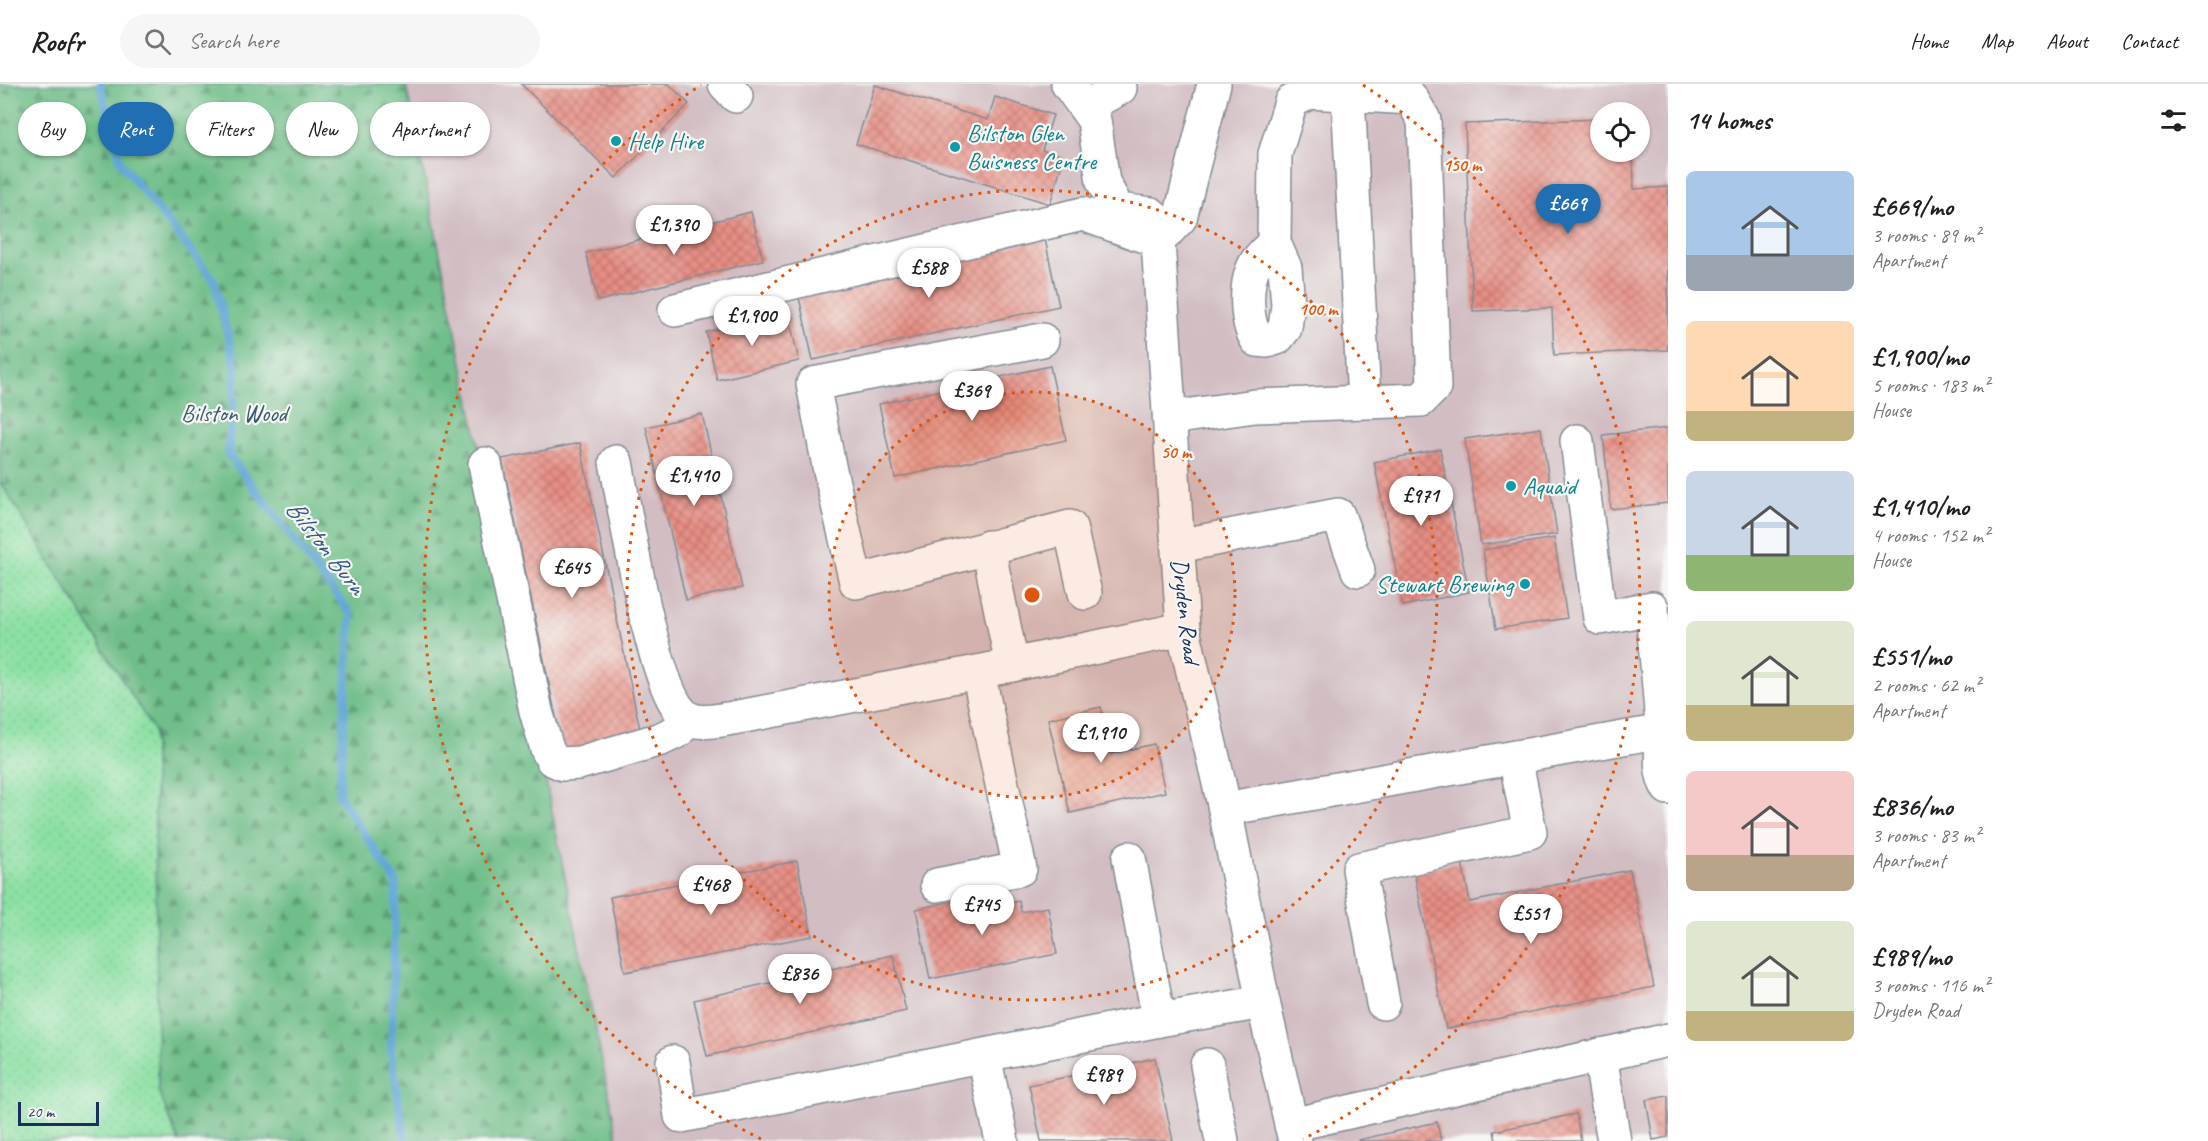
<!DOCTYPE html>
<html lang="en">
<head>
<meta charset="utf-8">
<style>
  :root { --surface:#fff; --page:#f6f6f6; --text:#202124; --muted:#757577; --line:#e0e0e0; --accent:#1f6fb2 }
  body { margin:0; font-family:Caveat,sans-serif; background:var(--page); color:var(--text); height:100vh; display:flex; flex-direction:column; font-size:22px; white-space:nowrap }
  * { box-sizing:border-box; margin:0 }
  p { font-size:20px; color:var(--muted) }
  .icon { flex:none; width:33px; height:33px; fill:none; stroke:currentColor; stroke-width:2; stroke-linecap:round; stroke-linejoin:round }
  .map { position:relative; flex:1; overflow:hidden }
  .sheet { display:flex; flex-direction:column; background:var(--surface); width:540px }
  .sheet>* { flex:none }
  .top-card { position:absolute; left:18px; top:18px; width:570px; height:54px; display:flex; gap:12px }
  .tools { position:absolute; left:1590px; top:18px; display:grid; gap:12px }
  .tools a { display:grid; place-items:center; width:60px; height:60px; border-radius:50%; background:var(--surface); box-shadow:0 2px 4px #0004; font-size:30px }
  .scale { position:absolute; left:18px; bottom:15px; width:81px; box-sizing:border-box; padding-left:6px; border:3px solid #1b2f5e; border-top:0; font-size:16px; line-height:21px; white-space:nowrap; color:#1b2f5e; -webkit-text-stroke:4px #f6f6f2; paint-order:stroke }
  .price { position:absolute; translate:-50% -51px; padding:0 14px; border-radius:21px; background:#fff; color:#222; font-size:20px; line-height:39px; filter:drop-shadow(0 2px 3px #0008) }
  .price::after { content:''; position:absolute; left:50%; top:36px; width:18px; height:14px; margin-left:-9px; background:inherit; clip-path:polygon(0 0,100% 0,50% 100%) }
  .price.current { background:var(--accent); color:#fff }
  ul { padding:0; list-style:none }
  li { display:flex; align-items:center; gap:18px; height:150px; padding:0 18px }
  li span { display:grid; place-items:center; flex:none; width:168px; height:120px; border-radius:9px; color:#555 }
  li>.icon { margin-inline-start:auto }
  span .icon { width:72px; height:72px; fill:#fffc; stroke-width:1 }
  li b { font-size:26px }
  h2 { display:flex; justify-content:space-between; align-items:center; height:72px; padding:0 18px; font-size:26px }
  .chip { padding:0 21px; border-radius:27px; background:var(--surface); box-shadow:0 2px 4px #0004; font-size:21px; line-height:54px }
  .chip.current { background:var(--accent); color:#fff }
  header { display:flex; align-items:center; gap:36px; box-sizing:border-box; height:84px; padding:0 30px; background:var(--surface); border-bottom:2px solid var(--line) }
  header strong { font-size:28px }
  nav { display:flex; gap:33px; margin-inline-start:auto; font-size:21px }
  .search { width:420px; height:54px; background:var(--page); display:flex; align-items:center; gap:15px; box-sizing:border-box; padding:0 21px; border-radius:33px; color:var(--muted); font-size:22px }
  main { display:flex; flex:1; min-height:0 }
  .map>svg:first-child { display:block }
</style>
</head>
<body>
<header>
<strong>Roofr</strong>
<div class="search"><svg class="icon" aria-label="search" viewBox="0 0 24 24"><circle cx="10" cy="10" r="6"/><path d="M15 15l6 6"/></svg>Search here</div>
<nav><a>Home</a><a>Map</a><a>About</a><a>Contact</a></nav>
</header>
<main>
<div class="map">
<svg width="1668" height="1057" viewBox="0 0 1668 1057">
  <defs>
    <pattern id="green-dots" width="8" height="8" patternUnits="userSpaceOnUse" patternTransform="scale(1.5)"><rect width="8" height="8" fill="#8be0a3"/><path d="M2 2h.1M6 6h.1" fill="none" stroke="#77c08f" stroke-width="1.8" stroke-linecap="round"/></pattern>
    <pattern id="forest-firs" width="22" height="20" patternUnits="userSpaceOnUse" patternTransform="scale(1.5)"><rect width="22" height="20" fill="#70be89"/><path d="M5 1l3.5 6h-7zM16 11l3.5 6h-7z" fill="#5b9b73"/></pattern>
    <pattern id="building-cross-hatch" width="8" height="8" patternUnits="userSpaceOnUse" patternTransform="scale(1.5)"><rect width="8" height="8" fill="#e88f84"/><path d="M0 0l8 8M0 8l8-8" fill="none" stroke="#bb756f"/></pattern>
  </defs>
  <rect width="100%" height="100%" fill="#f6f6f2"/>
  <filter id="ink" filterUnits="userSpaceOnUse"><feTurbulence type="fractalNoise" baseFrequency=".0167" numOctaves="2"/><feDisplacementMap in="SourceGraphic" scale="12" xChannelSelector="R" yChannelSelector="G"/><feConvolveMatrix kernelMatrix="1 2 1 2 8 2 1 2 1" color-interpolation-filters="sRGB"/></filter>
  <filter id="wash" filterUnits="userSpaceOnUse"><feTurbulence type="fractalNoise" baseFrequency=".008" numOctaves="4" result="noise"/><feDisplacementMap in="SourceGraphic" scale="24" xChannelSelector="R" yChannelSelector="G"/><feGaussianBlur stdDeviation="1.35" result="paint"/><feColorMatrix in="noise" values="0 0 0 0 0 0 0 0 0 0 0 0 0 0 0 0 0 1.4 0 .05"/><feComposite in="paint" operator="in"/></filter>
  <g filter="url(#wash)">
    <rect width="100%" height="100%" fill="#ede6cb"/>
    <!-- industrial -->
    <path fill="#d2bec2" fill-rule="evenodd" d="M 388,0 L 1668,0 L 1668,1057 L 613,1057 ZM 1600,28 L 1640,28 L 1640,68 L 1600,68 Z"/>
    <!-- green -->
    <polygon fill="url(#green-dots)" stroke="#538880" stroke-width="1.5" points="0,397 154,647 158,1006 179,1057 0,1057"/>
    <!-- forest -->
    <polygon fill="url(#forest-firs)" stroke="#467674" stroke-width="1.5" points="0,0 406,0 618,1057 179,1057 158,1006 154,647 0,397"/>
    <g fill="none" stroke-linecap="round" stroke-linejoin="round">
      <!-- stream -->
      <polyline stroke="#61a6d6" stroke-width="8" points="100,0 121,79 214,196 236,283 228,370 351,530 339,711 396,798 391,967 405,1057"/>
    </g>
    <g id="blocks">
      <!-- building -->
      <g fill="url(#building-cross-hatch)">
        <polygon points="521,0 669,0 689,20 616,94"/>
        <polygon points="875,1 988,36 995,13 1053,31 1042,66 1064,73 1050,120 856,60"/>
        <polygon points="1600,35 1600,68 1633,68 1634,105 1668,103 1668,266 1554,271 1552,224 1473,227 1465,40"/>
        <polygon points="751,128 763,176 598,217 586,169"/>
        <polygon points="1045,155 1059,222 813,276 798,209"/>
        <polygon points="788,229 799,277 717,296 706,248"/>
        <polygon points="1050,282 1066,356 895,394 879,320"/>
        <polygon points="702,330 742,504 686,516 646,343"/>
        <polygon points="1541,344 1557,450 1481,461 1465,355"/>
        <polygon points="1668,344 1668,419 1611,425 1603,351"/>
        <polygon points="580,359 642,655 564,671 502,375"/>
        <polygon points="1440,365 1469,508 1403,522 1374,378"/>
        <polygon points="1554,454 1567,534 1496,545 1483,466"/>
        <polygon points="1101,623 1111,670 1154,660 1165,708 1070,729 1048,635"/>
        <polygon points="797,777 812,852 625,888 610,813"/>
        <polygon points="1462,778 1470,818 1630,786 1654,903 1446,945 1414,788"/>
        <polygon points="968,814 971,827 1019,817 1021,828 1048,823 1057,870 930,895 916,825"/>
        <polygon points="893,871 906,927 707,972 694,916"/>
        <polygon points="1155,974 1173,1057 1041,1057 1029,1001"/>
        <polygon points="1668,1012 1668,1053 1653,1056 1646,1016"/>
        <polygon points="1576,1030 1581,1057 1496,1057 1494,1047"/>
        <polygon points="1437,1038 1441,1057 1358,1057 1358,1056"/>
      </g>
    </g>
  </g>
  <g filter="url(#ink)">
    <use href="#blocks" fill-opacity="0" stroke="#848a94" stroke-width="1.5"/>
    <g fill="none" stroke-linecap="round" stroke-linejoin="round">
      <defs>
        <g id="minor">
          <polyline points="725,0 736,12"/>
          <polyline points="1068,0 1094,36 1103,98 1118,126 1151,130"/>
          <polyline points="1214,0 1180,134 1158,157 1183,545 1225,725 1263,918 1295,1057"/>
          <polyline points="1348,11 1364,317"/>
          <polyline points="1085,23 1120,4"/>
          <polyline points="675,226 1083,130 1158,157"/>
          <polyline points="1042,256 813,300 829,382 856,498 1070,443 1085,509"/>
          <path d="M 1170,334 L 1255,322 L 1421,316 L 1434,303 L 1424,36 L 1411,14 L 1310,8 L 1291,18 L 1275,70 L 1274,159 L 1285,184 L 1288,221 L 1285,244 L 1277,254 L 1267,257 L 1257,256 C 1245,237 1244,196 1257,177 C 1262,170 1268,165 1274,159"/>
          <path d="M 1577,357 L 1600,534 L 1652,524 C 1655,564 1660,605 1662,645 C 1663,665 1657,686 1668,704"/>
          <path d="M 616,378 C 625,425 653,613 688,634 C 700,641 720,636 733,634 L 978,588 L 1183,545"/>
          <polyline points="485,380 536,627 547,665 552,675 563,680 579,679 661,655 678,647 687,634"/>
          <polyline points="1178,462 1338,431 1358,486"/>
          <polyline points="988,463 1012,581"/>
          <polyline points="1225,725 1668,646"/>
          <polyline points="1129,774 1159,936"/>
          <polyline points="937,801 1020,785 978,588"/>
          <polyline points="1383,919 1359,785 1530,748 1515,673"/>
          <polyline points="1600,971 1614,1057"/>
          <polyline points="984,972 1002,1057"/>
          <polyline points="673,978 681,1032 1159,936 1263,918"/>
          <polyline points="1207,981 1222,1057"/>
          <polyline points="1291,1041 1668,956"/>
        </g>
      </defs>
      <!-- minor casing -->
      <use href="#minor" stroke="#848a94" stroke-width="36"/>
      <!-- minor -->
      <use href="#minor" stroke="#fff" stroke-width="33"/>
    </g>
  </g>
  <!-- distance rings -->
  <circle cx="1032" cy="511" r="203" fill="#de5710" fill-opacity=".12"/>
  <g fill="none" stroke="#de5710" stroke-width="3" stroke-dasharray="3 6">
    <circle cx="1032" cy="511" r="203"/>
    <circle cx="1032" cy="511" r="405"/>
    <path d="M761 1055A608 608 0 0 1 701 1M1363 1A608 608 0 0 1 1303 1055"/>
  </g>
  <!-- markers -->
  <g fill="#0f9aa8" stroke="#f6f6f2" stroke-width="2">
    <circle cx="616" cy="57" r="6"/>
    <circle cx="955" cy="63" r="6"/>
    <circle cx="1511" cy="402" r="6"/>
    <circle cx="1525" cy="500" r="6"/>
  </g>
  <g text-anchor="middle" dominant-baseline="central" stroke-width="4.5" stroke-linejoin="round" paint-order="stroke">
    <!-- culture labels -->
    <g font-size="24" fill="#0d838f" stroke="#f6f6f2" text-anchor="start">
      <text x="967" y="49">Bilston Glen<tspan x="967" dy="28">Buisness Centre</tspan></text>
      <text x="628" y="57">Help Hire</text>
      <text x="1523" y="402">Aquaid</text>
      <text x="1513" y="500" text-anchor="end">Stewart Brewing</text>
    </g>
    <!-- park labels -->
    <g font-size="24" fill="#375b6f" stroke="#f6f6f2">
      <text x="234" y="329">Bilston Wood</text>
    </g>
    <!-- street labels -->
    <g font-size="24" fill="#1b2f5e" stroke="#f6f6f2">
      <text transform="translate(1186 527) rotate(83)">Dryden Road</text>
    </g>
    <!-- water labels -->
    <g font-size="26" font-style="italic" fill="#345988" stroke="#f6f6f2">
      <text transform="translate(326 463) rotate(52)">Bilston Burn</text>
    </g>
  </g>
  <circle cx="1032" cy="511" r="9" fill="#de5710" stroke="#f6f6f2" stroke-width="3"/>
  <g font-size="18" text-anchor="middle" font-weight="bold" fill="#de5710" stroke="#f6f6f2" stroke-width="4.5" stroke-linejoin="round" paint-order="stroke">
    <text x="1462" y="87">150 m</text>
    <text x="1318" y="231">100 m</text>
    <text x="1176" y="374">50 m</text>
  </g>
</svg>
<div class="tools">
<a><svg class="icon" aria-label="locate" viewBox="0 0 24 24"><circle cx="12" cy="12" r="6"/><path d="M12 2v4M12 18v4M2 12h4M18 12h4"/></svg></a>
</div>
<div class="scale">20 m</div>
<b class="price current" style="left:1568px;top:151px">£669</b>
<b class="price" style="left:674px;top:172px">£1,390</b>
<b class="price" style="left:929px;top:215px">£588</b>
<b class="price" style="left:752px;top:263px">£1,900</b>
<b class="price" style="left:972px;top:338px">£369</b>
<b class="price" style="left:694px;top:423px">£1,410</b>
<b class="price" style="left:1421px;top:443px">£971</b>
<b class="price" style="left:572px;top:515px">£645</b>
<b class="price" style="left:1101px;top:680px">£1,910</b>
<b class="price" style="left:711px;top:832px">£468</b>
<b class="price" style="left:982px;top:852px">£745</b>
<b class="price" style="left:1531px;top:861px">£551</b>
<b class="price" style="left:800px;top:921px">£836</b>
<b class="price" style="left:1104px;top:1022px">£989</b>
<div class="top-card">
<a class="chip">Buy</a>
<a class="chip current">Rent</a>
<a class="chip">Filters</a>
<a class="chip">New</a>
<a class="chip">Apartment</a>
</div>
</div>
<section class="sheet">
<h2>14 homes<svg class="icon" aria-label="filters" viewBox="0 0 24 24"><path d="M4 7h16M4 17h16"/><circle cx="9" cy="7" r="2"/><circle cx="15" cy="17" r="2"/></svg></h2>
<ul>
<li><span style="background:linear-gradient(#a9c7e8 70%,#9aa5b1 0)"><svg class="icon" aria-label="home" viewBox="0 0 24 24"><path d="M3 11l9-7 9 7M6 9v11h12V9"/></svg></span><div><b>£669/mo</b><p>3 rooms · 89 m²</p><p>Apartment</p></div></li>
<li><span style="background:linear-gradient(#ffd9b3 75%,#c2b280 0)"><svg class="icon" aria-label="home" viewBox="0 0 24 24"><path d="M3 11l9-7 9 7M6 9v11h12V9"/></svg></span><div><b>£1,900/mo</b><p>5 rooms · 183 m²</p><p>House</p></div></li>
<li><span style="background:linear-gradient(#c9d6e8 70%,#8fb573 0)"><svg class="icon" aria-label="home" viewBox="0 0 24 24"><path d="M3 11l9-7 9 7M6 9v11h12V9"/></svg></span><div><b>£1,410/mo</b><p>4 rooms · 152 m²</p><p>House</p></div></li>
<li><span style="background:linear-gradient(#dfe7d0 70%,#c2b280 0)"><svg class="icon" aria-label="home" viewBox="0 0 24 24"><path d="M3 11l9-7 9 7M6 9v11h12V9"/></svg></span><div><b>£551/mo</b><p>2 rooms · 62 m²</p><p>Apartment</p></div></li>
<li><span style="background:linear-gradient(#f6c9c9 70%,#b9a48a 0)"><svg class="icon" aria-label="home" viewBox="0 0 24 24"><path d="M3 11l9-7 9 7M6 9v11h12V9"/></svg></span><div><b>£836/mo</b><p>3 rooms · 83 m²</p><p>Apartment</p></div></li>
<li><span style="background:linear-gradient(#dfe7d0 75%,#c2b280 0)"><svg class="icon" aria-label="home" viewBox="0 0 24 24"><path d="M3 11l9-7 9 7M6 9v11h12V9"/></svg></span><div><b>£989/mo</b><p>3 rooms · 116 m²</p><p>Dryden Road</p></div></li>
</ul>
</section>
</main>
</body>
</html>
